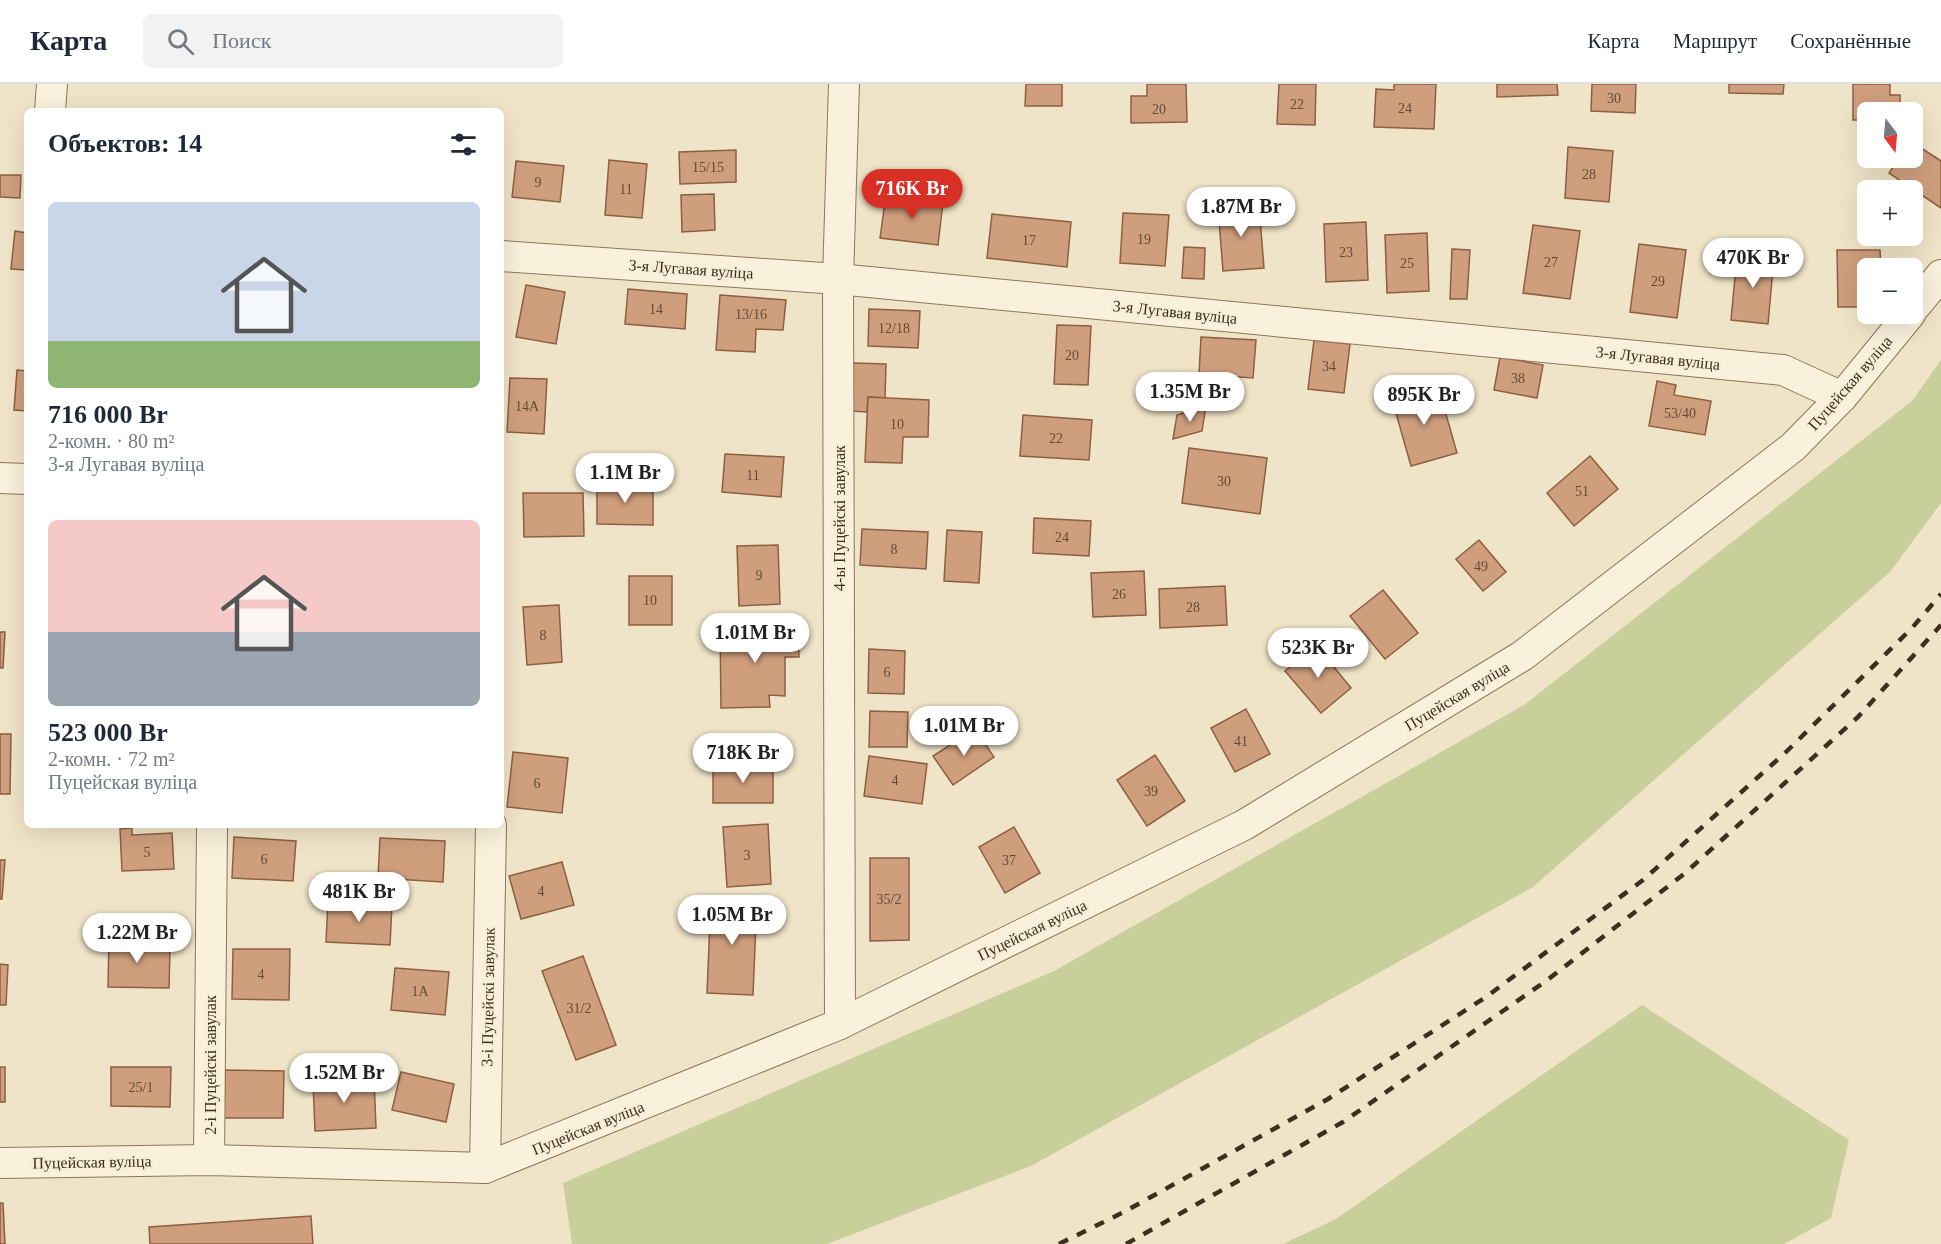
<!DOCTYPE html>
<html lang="ru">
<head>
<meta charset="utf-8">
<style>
  :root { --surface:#fff; --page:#f2f2f3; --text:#1f2937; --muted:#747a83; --line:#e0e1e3; --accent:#d93025 }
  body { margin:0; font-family:"Times New Roman",serif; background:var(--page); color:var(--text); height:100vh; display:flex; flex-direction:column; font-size:22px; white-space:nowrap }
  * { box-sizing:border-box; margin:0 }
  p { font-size:20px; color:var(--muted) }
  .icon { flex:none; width:33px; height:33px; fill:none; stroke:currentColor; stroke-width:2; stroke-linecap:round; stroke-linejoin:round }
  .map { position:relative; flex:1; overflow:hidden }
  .panel { position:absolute; left:24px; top:24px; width:480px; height:720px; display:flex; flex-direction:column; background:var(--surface); border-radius:9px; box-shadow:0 6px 24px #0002 }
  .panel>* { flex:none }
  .needle { width:39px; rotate:164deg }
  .controls { position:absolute; left:1857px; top:18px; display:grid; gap:12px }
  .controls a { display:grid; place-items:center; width:66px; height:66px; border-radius:9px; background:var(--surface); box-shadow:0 6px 24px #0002; font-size:30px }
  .price { position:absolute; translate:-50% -51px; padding:0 14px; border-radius:21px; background:#fff; color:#222; font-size:20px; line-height:39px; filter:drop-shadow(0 2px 3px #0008) }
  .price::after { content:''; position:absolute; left:50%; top:36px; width:18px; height:14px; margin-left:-9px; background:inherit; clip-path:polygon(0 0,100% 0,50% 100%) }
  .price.on { background:var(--accent); color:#fff }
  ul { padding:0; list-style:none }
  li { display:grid; align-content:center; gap:12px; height:318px; padding:0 24px }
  li span { display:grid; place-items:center; height:186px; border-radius:9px; color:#555 }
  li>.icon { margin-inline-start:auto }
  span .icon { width:108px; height:108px; fill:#fffc; stroke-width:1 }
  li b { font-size:26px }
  h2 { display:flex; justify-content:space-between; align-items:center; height:72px; padding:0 24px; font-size:26px }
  header { display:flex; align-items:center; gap:36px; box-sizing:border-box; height:84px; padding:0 30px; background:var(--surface); border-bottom:2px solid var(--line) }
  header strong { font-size:28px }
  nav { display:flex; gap:33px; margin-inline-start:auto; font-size:21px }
  .search { width:420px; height:54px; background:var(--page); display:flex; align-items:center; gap:15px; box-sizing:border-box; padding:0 21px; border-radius:9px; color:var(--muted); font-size:22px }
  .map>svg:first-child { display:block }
</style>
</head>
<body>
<header>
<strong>Карта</strong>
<div class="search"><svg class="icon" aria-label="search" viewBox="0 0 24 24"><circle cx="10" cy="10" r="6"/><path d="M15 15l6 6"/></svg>Поиск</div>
<nav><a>Карта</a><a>Маршрут</a><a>Сохранённые</a></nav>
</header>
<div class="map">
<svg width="1941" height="1160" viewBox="0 0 1941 1160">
  <rect width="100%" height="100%" fill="#f0e4c8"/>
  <!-- green -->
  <g fill="#c9cf9b">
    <polygon points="1941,276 1941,419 1890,488 1533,803 1031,1082 827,1160 572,1160 563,1099 1054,887 1524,621 1912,317"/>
    <polygon points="1642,921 1849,1056 1831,1134 1784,1160 1283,1160 1336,1135"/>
  </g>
  <!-- building -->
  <g fill="#cf9f7d" stroke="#8d5f41" stroke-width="1.5">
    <polygon points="1026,0 1062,0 1062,22 1025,22"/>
    <polygon points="1147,0 1186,0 1187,38 1131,39 1131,12 1147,12"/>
    <polygon points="1279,0 1316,0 1315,41 1277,40"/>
    <polygon points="1394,0 1436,0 1434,45 1374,43 1376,5 1394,6"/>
    <polygon points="1497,0 1557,0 1558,11 1497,13"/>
    <polygon points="1592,0 1636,0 1635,29 1591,27"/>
    <polygon points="1729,0 1784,0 1783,10 1729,9"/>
    <polygon points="1853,0 1890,0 1890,11 1900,11 1900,28 1868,28 1868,36 1853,36"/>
    <polygon points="1912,58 1941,77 1941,124 1889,89 1899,74 1912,74"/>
    <polygon points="1568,63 1613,67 1609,118 1565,114"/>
    <polygon points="736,66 736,98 680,100 679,68"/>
    <polygon points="609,76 647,80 642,134 605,131"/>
    <polygon points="516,77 564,82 560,118 512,113"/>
    <polygon points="0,91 21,91 20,114 0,113"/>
    <polygon points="714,110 715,146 682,148 681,111"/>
    <polygon points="886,111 943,118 938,161 880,154"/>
    <polygon points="1259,121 1264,184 1223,187 1218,124"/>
    <polygon points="1123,129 1169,131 1165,182 1120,179"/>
    <polygon points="992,130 1071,138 1067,183 987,174"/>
    <polygon points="1366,138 1368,196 1326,198 1324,140"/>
    <polygon points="1533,141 1580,147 1570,215 1523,209"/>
    <polygon points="15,147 27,149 27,186 11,185"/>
    <polygon points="1427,149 1429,207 1387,209 1385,151"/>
    <polygon points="1639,160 1686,166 1677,234 1630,228"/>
    <polygon points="1184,163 1205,164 1204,195 1182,194"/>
    <polygon points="1452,165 1470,166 1467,215 1450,215"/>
    <polygon points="1837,166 1880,166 1881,184 1868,184 1868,223 1838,223"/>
    <polygon points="1737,171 1774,174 1768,240 1731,236"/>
    <polygon points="526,201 565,208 556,260 516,253"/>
    <polygon points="628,205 687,210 685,245 625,240"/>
    <polygon points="720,211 786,216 783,246 756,245 755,268 716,266"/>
    <polygon points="869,225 920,227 918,264 868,262"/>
    <polygon points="1057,241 1091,242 1088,301 1054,300"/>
    <polygon points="1201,253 1256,256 1253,294 1199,290"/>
    <polygon points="1314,256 1350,260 1344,309 1308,305"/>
    <polygon points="1500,273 1543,281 1537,314 1494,306"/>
    <polygon points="853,279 886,280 885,314 868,313 867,328 850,327"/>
    <polygon points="17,286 27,287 27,327 14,326"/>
    <polygon points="510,294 547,295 544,350 507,348"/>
    <polygon points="1657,297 1676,301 1674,311 1711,317 1705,351 1649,342"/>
    <polygon points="1438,302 1457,369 1411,382 1392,315"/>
    <polygon points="868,313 929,316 928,353 903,353 902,379 865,378"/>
    <polygon points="1206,322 1202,347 1173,355 1177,331"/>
    <polygon points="1023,331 1092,336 1089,376 1020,372"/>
    <polygon points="1189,364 1267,374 1260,430 1182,419"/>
    <polygon points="725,370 784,373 781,413 722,408"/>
    <polygon points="1590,372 1618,405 1574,442 1547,409"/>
    <polygon points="597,400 653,401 653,441 597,440"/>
    <polygon points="523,409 583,409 584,452 524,453"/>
    <polygon points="1034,434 1091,437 1089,472 1033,469"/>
    <polygon points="862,445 928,448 926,485 860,481"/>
    <polygon points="947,446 982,448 979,499 944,497"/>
    <polygon points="1479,456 1506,488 1483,507 1456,475"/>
    <polygon points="778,461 780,520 739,522 737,462"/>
    <polygon points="1144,487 1146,531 1093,533 1091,489"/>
    <rect x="629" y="492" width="43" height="49"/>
    <polygon points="1225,502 1227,541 1160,544 1159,505"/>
    <polygon points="1383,506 1418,549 1385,575 1350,532"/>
    <polygon points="559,521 562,578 527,581 523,523"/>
    <polygon points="798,542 799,573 785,573 785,612 769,611 770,623 721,624 720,544"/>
    <polygon points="0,548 5,548 3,584 0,584"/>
    <polygon points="1316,561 1351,604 1321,629 1285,587"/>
    <polygon points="869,565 905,567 904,610 868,609"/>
    <polygon points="1246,625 1270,670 1235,688 1211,644"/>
    <polygon points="870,627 908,628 907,663 869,663"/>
    <polygon points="975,645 994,673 953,701 933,672"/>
    <polygon points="0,650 11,650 10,710 0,710"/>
    <polygon points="513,668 568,674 562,729 507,723"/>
    <polygon points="1155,671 1185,717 1147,742 1117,696"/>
    <polygon points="869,672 927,680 922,720 864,712"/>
    <polygon points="713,681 773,682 773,719 713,719"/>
    <polygon points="768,740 771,800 727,803 723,743"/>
    <polygon points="1014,743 1040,789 1005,809 979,763"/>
    <polygon points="132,744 132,751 172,749 174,785 122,787 120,745"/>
    <polygon points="234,753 296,757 293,797 232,794"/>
    <polygon points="380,754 445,757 443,798 378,794"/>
    <polygon points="870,774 909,774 909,856 870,857"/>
    <polygon points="0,776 5,776 2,815 0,815"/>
    <polygon points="562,778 574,821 521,835 509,792"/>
    <polygon points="711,813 757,815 753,911 707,909"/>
    <polygon points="328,817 392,820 390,861 326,858"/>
    <polygon points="109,853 147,853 147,864 170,865 169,904 108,903"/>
    <polygon points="233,865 290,865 289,916 232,915"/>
    <polygon points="583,872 616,961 576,976 542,887"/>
    <polygon points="0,880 8,881 6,921 0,921"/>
    <polygon points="395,884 449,888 445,931 391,926"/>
    <rect x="0" y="983" width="5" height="35"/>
    <polygon points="111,983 171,983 170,1023 111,1022"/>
    <polygon points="225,986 284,987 283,1034 224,1034"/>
    <polygon points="401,988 454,1000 446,1038 392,1026"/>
    <polygon points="374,994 376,1044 315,1047 313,997"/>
    <polygon points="0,1119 3,1119 5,1160 0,1160"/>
    <polygon points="311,1132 313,1160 150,1160 149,1143"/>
  </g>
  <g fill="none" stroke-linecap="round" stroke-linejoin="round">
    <defs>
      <g id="minor">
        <polyline points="50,27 52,0"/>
        <polyline points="501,172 838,195 1783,286 1842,313"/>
        <polyline points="1912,226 1941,191"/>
        <polyline points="0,394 27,395"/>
        <polyline points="840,940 838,195 844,0"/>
        <polyline points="209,1076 212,741"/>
        <polyline points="0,1079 209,1076 485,1084 840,940 1244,741 1522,572 1793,363 1842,313 1910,230"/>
        <polyline points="485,1084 491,741"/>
      </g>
    </defs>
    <!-- minor casing -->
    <use href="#minor" stroke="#8d765c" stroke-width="32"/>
    <!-- minor -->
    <use href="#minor" stroke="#faf1dc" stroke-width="30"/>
    <!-- rail -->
    <g stroke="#3d2e20" stroke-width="4.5" stroke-dasharray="10 10" stroke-linecap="butt">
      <polyline points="1059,1160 1122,1129 1328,1015 1486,913 1643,796 1785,669 1912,544 1941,510"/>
      <polyline points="1126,1160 1343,1038 1546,897 1684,790 1858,633 1941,541"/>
    </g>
  </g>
  <g text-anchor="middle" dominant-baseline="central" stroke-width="5" stroke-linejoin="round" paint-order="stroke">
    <!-- number labels -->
    <g font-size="14" fill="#624a37">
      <text x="1614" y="14">30</text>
      <text x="1297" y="20">22</text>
      <text x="1405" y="24">24</text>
      <text x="1159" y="25">20</text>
      <text x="708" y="83">15/15</text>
      <text x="1589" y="90">28</text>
      <text x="538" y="98">9</text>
      <text x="626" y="105">11</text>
      <text x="1144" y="155">19</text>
      <text x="1029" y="156">17</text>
      <text x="1346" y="168">23</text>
      <text x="1551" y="178">27</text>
      <text x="1407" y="179">25</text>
      <text x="1658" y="197">29</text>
      <text x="656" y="225">14</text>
      <text x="751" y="230">13/16</text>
      <text x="894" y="244">12/18</text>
      <text x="1072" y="271">20</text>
      <text x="1329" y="282">34</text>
      <text x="1518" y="294">38</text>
      <text x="527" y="322">14А</text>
      <text x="1680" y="329">53/40</text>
      <text x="897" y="340">10</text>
      <text x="1056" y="354">22</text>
      <text x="753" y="391">11</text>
      <text x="1224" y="397">30</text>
      <text x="1582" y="407">51</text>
      <text x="1062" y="453">24</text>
      <text x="894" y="465">8</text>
      <text x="1481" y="482">49</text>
      <text x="759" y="491">9</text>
      <text x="1119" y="510">26</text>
      <text x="650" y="516">10</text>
      <text x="1193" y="523">28</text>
      <text x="543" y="551">8</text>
      <text x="887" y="588">6</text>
      <text x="1241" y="657">41</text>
      <text x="895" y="696">4</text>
      <text x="537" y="699">6</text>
      <text x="1151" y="707">39</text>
      <text x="147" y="768">5</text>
      <text x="747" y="771">3</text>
      <text x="264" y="775">6</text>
      <text x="1009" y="776">37</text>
      <text x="541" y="807">4</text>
      <text x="889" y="815">35/2</text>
      <text x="261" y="890">4</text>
      <text x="420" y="907">1А</text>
      <text x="579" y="924">31/2</text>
      <text x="141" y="1003">25/1</text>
    </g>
    <!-- street labels -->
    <g font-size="16" fill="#3d2e20" stroke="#f7eed8">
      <text transform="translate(691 185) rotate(4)">3-я Лугавая вуліца</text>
      <text transform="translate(1175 228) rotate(6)">3-я Лугавая вуліца</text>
      <text transform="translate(1658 274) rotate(6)">3-я Лугавая вуліца</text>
      <text transform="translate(1850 299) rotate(-49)">Пуцейская вуліца</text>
      <text transform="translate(839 434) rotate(-90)">4-ы Пуцейскі завулак</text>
      <text transform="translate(1457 612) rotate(-31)">Пуцейская вуліца</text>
      <text transform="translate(1032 846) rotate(-26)">Пуцейская вуліца</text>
      <text transform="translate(488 913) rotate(-89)">3-і Пуцейскі завулак</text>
      <text transform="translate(210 981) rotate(-90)">2-і Пуцейскі завулак</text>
      <text transform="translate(588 1044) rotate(-22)">Пуцейская вуліца</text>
      <text transform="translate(92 1078) rotate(-1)">Пуцейская вуліца</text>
    </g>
  </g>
</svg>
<div class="controls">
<a><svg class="needle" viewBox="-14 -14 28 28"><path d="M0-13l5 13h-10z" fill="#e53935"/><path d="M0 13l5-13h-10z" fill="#747a83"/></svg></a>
<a>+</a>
<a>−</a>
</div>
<b class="price on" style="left:912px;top:136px">716K Br</b>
<b class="price" style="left:1241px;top:154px">1.87M Br</b>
<b class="price" style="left:1753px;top:205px">470K Br</b>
<b class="price" style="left:1190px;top:339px">1.35M Br</b>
<b class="price" style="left:1424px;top:342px">895K Br</b>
<b class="price" style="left:625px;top:420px">1.1M Br</b>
<b class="price" style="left:755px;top:580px">1.01M Br</b>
<b class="price" style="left:1318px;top:595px">523K Br</b>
<b class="price" style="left:964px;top:673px">1.01M Br</b>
<b class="price" style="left:743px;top:700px">718K Br</b>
<b class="price" style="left:359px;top:839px">481K Br</b>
<b class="price" style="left:732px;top:862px">1.05M Br</b>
<b class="price" style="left:137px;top:880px">1.22M Br</b>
<b class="price" style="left:344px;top:1020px">1.52M Br</b>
<section class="panel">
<h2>Объектов: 14<svg class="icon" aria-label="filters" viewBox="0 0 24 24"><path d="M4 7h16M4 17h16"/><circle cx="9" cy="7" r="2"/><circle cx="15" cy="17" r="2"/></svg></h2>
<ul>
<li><span style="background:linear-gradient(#c9d6e8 75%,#8fb573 0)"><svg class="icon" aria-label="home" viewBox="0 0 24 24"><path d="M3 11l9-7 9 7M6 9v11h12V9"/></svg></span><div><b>716 000 Br</b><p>2-комн. · 80 m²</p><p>3-я Лугавая вуліца</p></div></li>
<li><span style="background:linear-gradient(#f6c9c9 60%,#9aa5b1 0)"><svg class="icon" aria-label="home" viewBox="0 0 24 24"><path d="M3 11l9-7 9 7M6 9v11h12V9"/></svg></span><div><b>523 000 Br</b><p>2-комн. · 72 m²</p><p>Пуцейская вуліца</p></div></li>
</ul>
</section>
</div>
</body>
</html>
